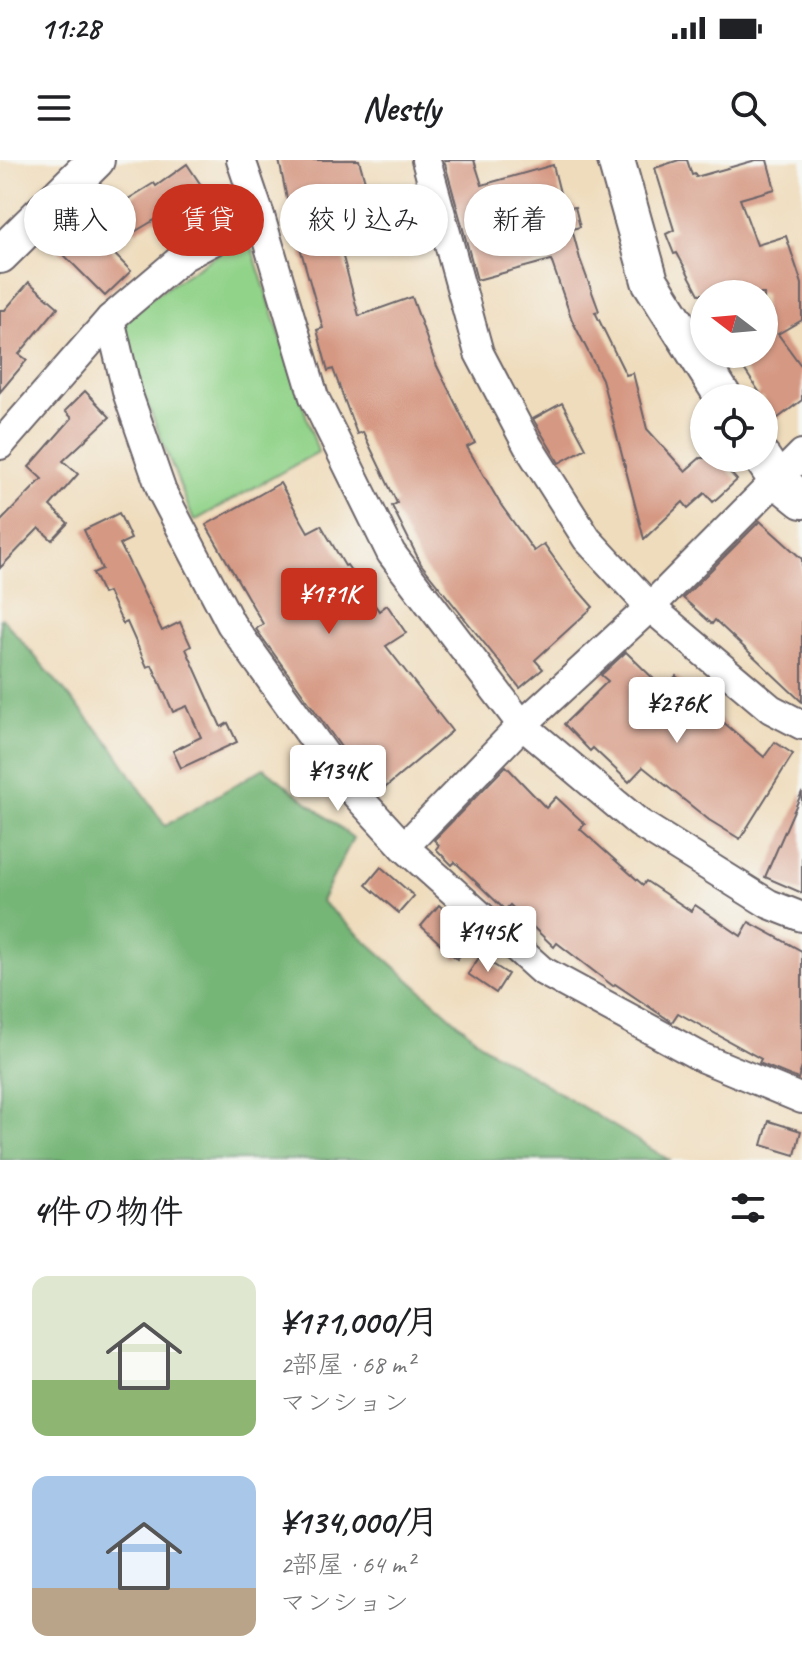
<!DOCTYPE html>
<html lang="ja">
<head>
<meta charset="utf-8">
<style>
  :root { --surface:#fff; --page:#f6f6f6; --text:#202124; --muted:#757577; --accent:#c8321e }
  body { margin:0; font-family:Caveat,"Klee One",sans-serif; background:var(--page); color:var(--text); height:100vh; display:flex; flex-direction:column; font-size:30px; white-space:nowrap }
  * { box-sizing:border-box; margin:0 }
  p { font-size:26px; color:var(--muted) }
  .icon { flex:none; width:44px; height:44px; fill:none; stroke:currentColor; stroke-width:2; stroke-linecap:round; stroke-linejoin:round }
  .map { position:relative; height:1000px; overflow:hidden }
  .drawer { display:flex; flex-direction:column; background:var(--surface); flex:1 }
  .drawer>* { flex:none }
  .top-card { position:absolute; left:24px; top:24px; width:754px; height:72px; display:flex; gap:16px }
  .needle { width:52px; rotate:286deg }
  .controls { position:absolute; left:690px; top:120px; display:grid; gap:16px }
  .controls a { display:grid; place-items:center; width:88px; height:88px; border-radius:50%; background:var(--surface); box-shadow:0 2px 6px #0004; font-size:40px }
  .price { position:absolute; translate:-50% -68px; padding:0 18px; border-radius:8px; background:#fff; color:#222; font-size:26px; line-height:52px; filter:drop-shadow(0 2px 4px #0008) }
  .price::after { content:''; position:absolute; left:50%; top:48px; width:24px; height:18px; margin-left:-12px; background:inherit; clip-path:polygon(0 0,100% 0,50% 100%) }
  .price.on { background:var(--accent); color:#fff }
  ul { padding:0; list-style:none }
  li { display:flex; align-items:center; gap:24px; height:200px; padding:0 32px }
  li span { display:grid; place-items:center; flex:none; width:224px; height:160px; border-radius:16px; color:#555 }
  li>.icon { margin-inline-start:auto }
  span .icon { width:96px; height:96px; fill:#fffc; stroke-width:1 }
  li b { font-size:34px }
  h2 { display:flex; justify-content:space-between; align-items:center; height:96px; padding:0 32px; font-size:34px }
  .chip { padding:0 28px; border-radius:36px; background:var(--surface); box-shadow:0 2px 6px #0004; font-size:28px; line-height:72px }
  .chip.on { background:var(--accent); color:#fff }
  .status { display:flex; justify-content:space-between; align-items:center; height:56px; padding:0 40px; background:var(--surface); direction:ltr }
  .status svg { height:22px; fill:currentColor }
  header { display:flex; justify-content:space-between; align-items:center; height:104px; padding:0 32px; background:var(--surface); font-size:36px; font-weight:700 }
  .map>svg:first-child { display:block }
</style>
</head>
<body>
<div class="status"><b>11:28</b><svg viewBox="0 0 49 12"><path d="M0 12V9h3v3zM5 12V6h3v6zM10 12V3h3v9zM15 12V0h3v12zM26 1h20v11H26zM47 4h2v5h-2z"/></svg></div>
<header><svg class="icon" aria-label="menu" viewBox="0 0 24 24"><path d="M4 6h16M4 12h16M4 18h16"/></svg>Nestly<svg class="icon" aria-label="search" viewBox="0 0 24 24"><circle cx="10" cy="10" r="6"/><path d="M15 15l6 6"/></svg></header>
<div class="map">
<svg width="802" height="1000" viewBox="0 0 802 1000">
  <rect width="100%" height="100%" fill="#f6f6f2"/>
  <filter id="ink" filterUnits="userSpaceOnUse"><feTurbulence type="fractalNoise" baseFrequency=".0125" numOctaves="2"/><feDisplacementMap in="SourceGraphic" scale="16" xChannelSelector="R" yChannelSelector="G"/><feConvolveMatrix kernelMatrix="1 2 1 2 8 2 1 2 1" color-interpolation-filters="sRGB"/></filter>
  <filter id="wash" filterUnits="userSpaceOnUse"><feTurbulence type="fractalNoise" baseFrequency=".006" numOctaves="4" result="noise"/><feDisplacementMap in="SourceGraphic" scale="32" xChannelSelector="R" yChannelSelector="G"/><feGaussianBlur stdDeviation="1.8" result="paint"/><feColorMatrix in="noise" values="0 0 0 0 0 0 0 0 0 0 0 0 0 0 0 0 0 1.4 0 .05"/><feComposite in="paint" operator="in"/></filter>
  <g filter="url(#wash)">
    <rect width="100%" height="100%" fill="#efdcbc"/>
    <!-- green -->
    <polygon fill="#92d38a" stroke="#5a7a62" stroke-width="2" points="238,81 252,89 318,292 194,361 128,195 125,155"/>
    <!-- forest -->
    <polygon fill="#75b576" stroke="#4c6c58" stroke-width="2" points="2,458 111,585 165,666 264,608 353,678 321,741 485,887 669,1000 0,1000 0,459"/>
    <g id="blocks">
      <!-- building -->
      <g fill="#d59882">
        <polygon points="279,0 359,0 368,32 385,28 394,62 387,63 390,73 340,86 359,156 412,137 435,202 475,283 467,287 501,345 534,391 544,384 571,422 593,447 535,500 543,509 520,528 421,404 392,346 397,343 363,272 357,274 333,209 328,211 317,170 323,168 289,49"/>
        <polygon points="444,0 474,0 482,25 553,5 564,49 575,47 580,67 572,69 580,99 599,151 595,152 626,215 633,213 647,269 685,311 700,298 717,298 737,320 713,342 705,333 688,348 683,342 644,379 602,219 572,160 551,100 477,120"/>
        <polygon points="679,0 687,0 692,15 695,14 696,17 756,0 767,0 775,29 740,39 757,85 786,76 802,124 802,160 778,174 802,207 802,240 774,261 764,246 764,238 758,238 756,236 760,233 734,194 764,194 764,134 699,134 677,93 674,94 666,74 674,70 655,8"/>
        <polygon points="187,4 211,40 186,58 178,46 136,71 120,44 154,23 156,26"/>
        <polygon points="82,61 131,111 105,136 56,87"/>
        <polygon points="29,122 58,147 19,194 27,200 0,232 0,150 5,150"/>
        <polygon points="85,231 110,257 63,301 78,314 50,346 68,363 52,380 39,368 0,408 0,362 42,319 29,307 72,258 65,251"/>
        <polygon points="562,243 586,288 559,303 533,259"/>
        <polygon points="280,323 308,372 321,365 345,406 347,405 379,451 387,445 406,473 386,486 452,571 379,633 346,594 256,469 263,464 206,365"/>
        <polygon points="119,353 131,379 120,384 162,471 180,462 191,486 186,489 221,567 228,563 237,582 181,608 173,591 201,577 187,546 173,552 152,505 147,507 127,462 123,464 108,432 103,434 93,413 102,409 84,370"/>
        <polygon points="760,361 802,399 802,542 715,460 712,464 683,438"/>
        <polygon points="626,492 664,529 676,516 704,542 702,544 764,597 775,582 793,594 740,679 709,660 643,607 629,622 593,588 590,591 564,564 608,521 601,515"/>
        <polygon points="506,606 546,648 556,637 585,664 580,669 643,725 646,721 691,751 695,745 741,776 749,762 802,791 802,907 798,919 759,903 761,899 678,853 672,862 615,824 613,826 557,783 554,787 510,745 505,750 455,702 452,705 436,689 439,685 434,680"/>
        <polygon points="802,632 802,733 765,717"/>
        <polygon points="381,707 414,736 399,753 366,725"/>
        <polygon points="439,745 475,778 457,799 421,766"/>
        <polygon points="480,796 508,814 496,833 468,814"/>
        <polygon points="769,961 801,971 795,995 762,985"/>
      </g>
    </g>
  </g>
  <g filter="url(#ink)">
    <use href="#blocks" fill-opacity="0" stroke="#6a6368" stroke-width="2"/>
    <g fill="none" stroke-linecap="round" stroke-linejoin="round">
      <defs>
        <g id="minor">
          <polyline points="426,0 479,193 528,286 587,379 650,447 771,549 802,565"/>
          <polyline points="260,56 314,237 391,393 522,565 639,663 769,744 802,757"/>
          <polyline points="110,159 128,235 162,332 231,464 346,624 404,687 541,810 703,898 802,939"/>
          <polyline points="0,285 110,159 183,97 260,56 241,0"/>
          <polyline points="404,687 522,565 650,447 802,294"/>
        </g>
        <g id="tertiary">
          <polyline points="616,0 650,121 724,238"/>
          <polyline points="0,95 96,0"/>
          <polyline points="762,298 776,319 802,340"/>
        </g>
      </defs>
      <!-- minor casing -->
      <use href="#minor" stroke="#6a6368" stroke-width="32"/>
      <!-- tertiary casing -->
      <use href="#tertiary" stroke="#6a6368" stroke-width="40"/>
      <!-- minor -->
      <use href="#minor" stroke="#fff" stroke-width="28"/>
      <!-- tertiary -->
      <use href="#tertiary" stroke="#fff" stroke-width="36"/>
    </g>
  </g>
</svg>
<div class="controls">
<a><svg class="needle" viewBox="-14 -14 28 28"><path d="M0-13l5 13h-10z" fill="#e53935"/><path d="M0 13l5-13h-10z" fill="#757577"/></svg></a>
<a><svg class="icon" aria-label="locate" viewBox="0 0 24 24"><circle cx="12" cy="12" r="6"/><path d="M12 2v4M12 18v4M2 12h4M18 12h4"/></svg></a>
</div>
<b class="price on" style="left:329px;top:476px">¥171K</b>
<b class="price" style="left:677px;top:585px">¥276K</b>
<b class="price" style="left:338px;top:653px">¥134K</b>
<b class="price" style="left:488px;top:814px">¥145K</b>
<div class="top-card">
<a class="chip">購入</a>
<a class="chip on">賃貸</a>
<a class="chip">絞り込み</a>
<a class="chip">新着</a>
</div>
</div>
<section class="drawer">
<h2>4件の物件<svg class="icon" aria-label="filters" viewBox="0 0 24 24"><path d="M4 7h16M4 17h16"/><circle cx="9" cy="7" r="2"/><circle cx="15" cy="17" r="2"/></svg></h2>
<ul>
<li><span style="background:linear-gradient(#dfe7d0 65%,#8fb573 0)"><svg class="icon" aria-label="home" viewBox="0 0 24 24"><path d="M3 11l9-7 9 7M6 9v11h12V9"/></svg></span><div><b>¥171,000/月</b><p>2部屋 · 68 m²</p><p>マンション</p></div></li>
<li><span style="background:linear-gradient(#a9c7e8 70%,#b9a48a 0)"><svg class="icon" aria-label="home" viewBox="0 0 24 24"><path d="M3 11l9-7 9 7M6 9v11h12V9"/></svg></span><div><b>¥134,000/月</b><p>2部屋 · 64 m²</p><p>マンション</p></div></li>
</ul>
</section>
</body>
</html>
